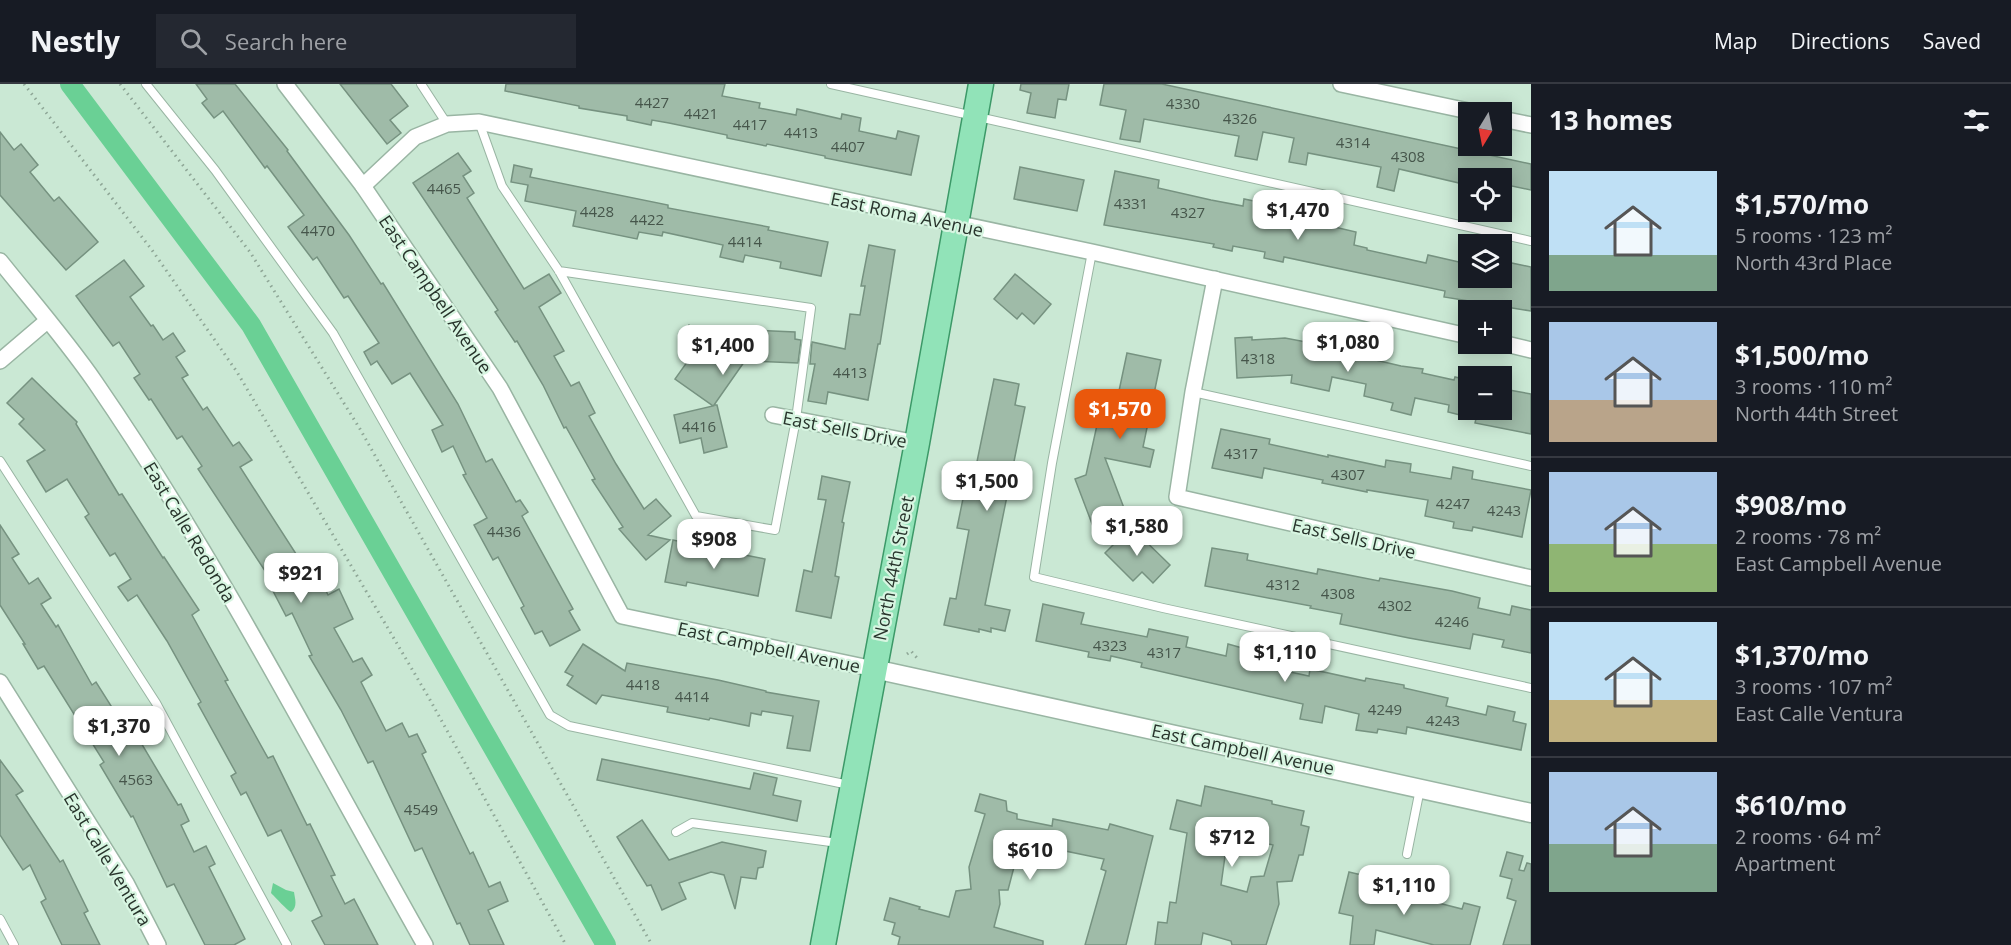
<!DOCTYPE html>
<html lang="en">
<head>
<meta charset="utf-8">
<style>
  :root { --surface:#171b24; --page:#242831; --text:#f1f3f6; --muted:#9ea1a6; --line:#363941; --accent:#ea580c }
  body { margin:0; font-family:"Open Sans",sans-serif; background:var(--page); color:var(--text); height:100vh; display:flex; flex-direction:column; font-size:22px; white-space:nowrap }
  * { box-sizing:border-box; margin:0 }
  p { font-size:20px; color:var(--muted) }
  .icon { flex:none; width:33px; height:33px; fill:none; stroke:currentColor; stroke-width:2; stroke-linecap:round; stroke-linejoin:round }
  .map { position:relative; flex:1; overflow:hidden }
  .drawer { display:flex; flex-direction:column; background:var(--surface); width:480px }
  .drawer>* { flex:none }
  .needle { width:39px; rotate:190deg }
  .buttons { position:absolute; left:1458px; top:18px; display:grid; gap:12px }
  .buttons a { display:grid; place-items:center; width:54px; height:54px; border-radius:0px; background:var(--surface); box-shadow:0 3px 15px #0003; font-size:30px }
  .price { position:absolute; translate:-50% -51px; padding:0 14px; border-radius:12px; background:#fff; color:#222; font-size:20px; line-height:39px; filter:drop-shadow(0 2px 3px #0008) }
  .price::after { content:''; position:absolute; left:50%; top:36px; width:18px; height:14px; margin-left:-9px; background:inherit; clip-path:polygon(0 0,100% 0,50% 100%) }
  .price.selected { background:var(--accent); color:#fff }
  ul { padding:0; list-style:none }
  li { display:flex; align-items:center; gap:18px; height:150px; padding:0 18px }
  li+li { border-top:2px solid var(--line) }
  li span { display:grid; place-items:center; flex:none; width:168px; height:120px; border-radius:0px; color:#555 }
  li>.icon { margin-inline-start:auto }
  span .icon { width:72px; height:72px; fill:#fffc; stroke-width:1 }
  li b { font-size:26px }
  h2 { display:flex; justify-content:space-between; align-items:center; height:72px; padding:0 18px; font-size:26px }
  header { display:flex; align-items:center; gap:36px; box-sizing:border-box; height:84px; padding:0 30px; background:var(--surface); border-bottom:2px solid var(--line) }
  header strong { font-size:28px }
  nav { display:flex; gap:33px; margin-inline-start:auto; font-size:21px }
  .search { width:420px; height:54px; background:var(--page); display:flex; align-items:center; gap:15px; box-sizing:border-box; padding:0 21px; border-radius:0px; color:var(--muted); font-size:22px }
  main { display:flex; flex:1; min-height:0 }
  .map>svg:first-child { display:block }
</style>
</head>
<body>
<header>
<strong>Nestly</strong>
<div class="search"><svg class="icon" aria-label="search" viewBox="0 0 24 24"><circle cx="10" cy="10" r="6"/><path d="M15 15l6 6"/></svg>Search here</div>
<nav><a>Map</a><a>Directions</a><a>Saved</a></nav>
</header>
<main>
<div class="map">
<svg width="1531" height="861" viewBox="0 0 1531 861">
  <rect width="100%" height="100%" fill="#cae8d4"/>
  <!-- water -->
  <path fill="#6ad095" d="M 273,799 L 286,806 L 294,808 C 295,815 298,823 291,828 C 289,828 274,812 271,809 Z"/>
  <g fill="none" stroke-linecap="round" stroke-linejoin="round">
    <!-- canal -->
    <polyline stroke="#6ad095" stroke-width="20" points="70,0 251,241 606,861"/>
  </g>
  <!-- building -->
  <g fill="#9fbba8" stroke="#769280" stroke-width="1.5" fill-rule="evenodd">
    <polygon points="196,0 235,0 288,66 287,67 349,151 381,200 383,199 458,320 486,378 492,375 516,418 520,416 528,428 522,432 573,525 569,527 580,546 550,562 542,547 535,550 521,524 524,522 498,473 493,476 474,441 487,434 463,391 466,390 453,362 442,368 432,346 443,341 410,289 392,300 377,277 371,281 364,268 379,259 348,212 344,214 317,173 313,176 288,143 304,131 267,82 265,84 223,27 214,34 202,19 207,15"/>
    <polygon points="340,0 391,0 408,22 390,36 401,49 387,60"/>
    <polygon points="506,0 725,0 722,12 760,19 759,24 796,31 797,25 841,35 842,30 861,34 859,47 896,55 898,47 919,52 911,91 825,74 825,72 767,60 766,62 727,54 727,51 669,39 652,36 651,41 627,36 627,32 579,24 579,22 505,7"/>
    <polygon points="1021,0 1069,0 1066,16 1058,15 1055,34 1027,29 1031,9 1020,6"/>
    <polygon points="1104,0 1162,0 1531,80 1531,106 1502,100 1502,94 1479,94 1461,91 1459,99 1399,85 1394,107 1377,103 1381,83 1308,69 1306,81 1289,78 1294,54 1263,48 1257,76 1235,72 1239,52 1144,35 1140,58 1120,55 1126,26 1100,21"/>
    <polygon points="0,48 14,66 21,60 38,81 30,88 54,117 59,113 98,158 66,186 0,111"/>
    <polygon points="458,69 471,87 463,92 474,109 467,114 524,205 549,190 561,209 539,223 564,267 554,272 571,302 579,298 595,329 589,332 616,380 644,425 656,415 671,432 648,451 670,456 646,476 619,445 623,443 592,396 595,395 566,343 564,344 543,301 517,257 515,258 495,228 498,226 413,99"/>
    <polygon points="514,81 532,85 530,93 668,121 668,124 769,143 768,146 828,158 821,192 780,184 781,178 745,171 743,178 720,173 723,161 663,148 662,152 639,148 637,155 573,142 576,127 525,117 528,101 511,98"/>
    <polygon points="1020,83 1084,96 1077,127 1014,115"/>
    <polygon points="1115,87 1159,96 1158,104 1211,116 1243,122 1244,115 1264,119 1262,126 1356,148 1354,161 1367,164 1367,166 1426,179 1428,171 1468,180 1468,194 1502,194 1502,177 1531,183 1531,227 1444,213 1445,207 1284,173 1283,178 1264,174 1265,168 1233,162 1232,167 1213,163 1214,160 1104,141"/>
    <polygon points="869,161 895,166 880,260 878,260 868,316 828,308 826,320 808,317 815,280 810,280 812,258 845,265 850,230 860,231 865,202 861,202"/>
    <polygon points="124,176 144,202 130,213 151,242 153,241 163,256 173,249 185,267 176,273 188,291 182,294 203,326 207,323 233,362 239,358 252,376 240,383 316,501 322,498 328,511 339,505 353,535 334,544 353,578 362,574 372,591 361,598 386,647 402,639 409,653 417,650 426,668 422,670 470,770 473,768 489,803 500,798 508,817 488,826 504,861 470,861 460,839 457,840 422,764 415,767 373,677 368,679 341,626 309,572 312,571 292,529 286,532 273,507 277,505 198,385 202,382 182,352 177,355 151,315 149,316 134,294 140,290 119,258 113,262 76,212"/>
    <polygon points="1015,190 1051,220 1034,240 1022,229 1017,235 994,215"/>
    <polygon points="689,241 712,257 719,247 749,268 750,246 795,248 795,255 801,256 798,279 749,277 749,271 714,321 717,321 727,363 704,369 701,354 680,359 674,331 713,322 675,295 695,267 679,256"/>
    <polygon points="1252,253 1252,256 1285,254 1338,264 1337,267 1401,282 1423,285 1422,289 1454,296 1455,293 1468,296 1468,333 1448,328 1449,321 1415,314 1411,331 1391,326 1393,319 1364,312 1366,300 1332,293 1329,307 1291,299 1292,291 1237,294 1235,254"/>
    <polygon points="1127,269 1161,276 1143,363 1154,366 1150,383 1105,374 1127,432 1094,445 1075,395 1086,391 1101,323 1115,326"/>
    <polygon points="32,294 77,338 76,340 119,411 122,410 163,474 164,473 199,526 192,531 228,596 225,597 268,674 273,672 307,741 310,740 335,791 331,792 345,820 354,815 378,861 325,861 312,837 322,832 281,746 268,752 246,708 241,711 231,692 236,689 198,620 201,618 167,557 137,511 128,517 118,503 131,495 115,469 110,472 85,433 89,430 67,395 46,408 27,377 45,366 19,340 24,335 7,319"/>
    <polygon points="994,295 1019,300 1015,321 1025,323 985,521 1010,526 1005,547 991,544 991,548 979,545 979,548 944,541 950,514 956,515 969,446 957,444 966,400 972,402"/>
    <polygon points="1509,306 1531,310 1531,350 1475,339 1478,326 1505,326"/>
    <polygon points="1221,345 1270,355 1269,360 1328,373 1328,371 1385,383 1386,376 1411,380 1410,388 1451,395 1453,383 1473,387 1472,395 1531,406 1522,453 1473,443 1472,447 1453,444 1454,438 1425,432 1428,416 1367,406 1367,408 1322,399 1323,396 1264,384 1262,394 1212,384"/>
    <polygon points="822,392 850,398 842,438 844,439 835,492 839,493 831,534 796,527 804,486 812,488 826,416 818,415"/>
    <polygon points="0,441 19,470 12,474 29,500 38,494 51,514 41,520 56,543 58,541 92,601 96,598 135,660 140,657 178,721 181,720 189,737 181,741 194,768 206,762 215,780 209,783 245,855 234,861 205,861 174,800 167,803 133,732 131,733 100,681 104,678 44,582 38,585 23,560 25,560 0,521"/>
    <polygon points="1131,443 1170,481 1153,499 1142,488 1133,497 1105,469"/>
    <polygon points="673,456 695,461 693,466 728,473 729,468 765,475 758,512 687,498 686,502 665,498"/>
    <polygon points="1212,464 1248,470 1247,476 1317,490 1318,485 1379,497 1380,494 1452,507 1480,514 1478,524 1510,531 1512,522 1531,526 1531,569 1502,563 1504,556 1473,550 1470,565 1409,554 1340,540 1342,530 1310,524 1311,522 1205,502"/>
    <polygon points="1043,520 1084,529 1081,540 1147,553 1149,545 1188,553 1186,563 1226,572 1228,560 1246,565 1243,578 1309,592 1310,585 1365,597 1366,594 1404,601 1404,604 1448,614 1446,622 1486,631 1488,622 1515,628 1513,637 1526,640 1521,666 1407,643 1406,650 1378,645 1377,649 1356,646 1359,630 1325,622 1322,639 1300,635 1303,620 1141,583 1142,579 1111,572 1110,577 1088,573 1089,568 1036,557"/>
    <polygon points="583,560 625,587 627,579 718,596 766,607 766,608 819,617 810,667 787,664 793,632 762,627 761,631 751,629 749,642 710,634 709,636 667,628 668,623 602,611 596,620 567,601 573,592 565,588"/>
    <polygon points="602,675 750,705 754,689 777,694 773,711 801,717 797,737 597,696"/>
    <polygon points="0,676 23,707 16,711 60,778 63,776 88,827 84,829 100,861 62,861 41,818 46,815 30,781 23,786 0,751"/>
    <path d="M 1205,702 L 1272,717 L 1272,720 L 1304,727 L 1301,741 L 1309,743 L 1303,771 L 1299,771 L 1292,797 L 1277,798 L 1279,820 L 1266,861 L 1232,861 L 1231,857 L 1203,849 L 1201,861 L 1155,861 L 1158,838 L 1167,839 L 1170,818 L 1176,819 L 1187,749 L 1170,745 L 1177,716 L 1201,722 ZM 1228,751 L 1273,761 L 1264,792 L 1251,793 L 1247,808 L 1221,801 Z"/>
    <polygon points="980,710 1006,717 1007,727 1017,730 1017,735 1052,742 1053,735 1108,746 1110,740 1153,752 1126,861 1085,861 1106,787 1101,785 1104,775 1065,767 1063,779 1045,775 1046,771 1019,764 1008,806 999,806 1000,820 994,843 1043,857 1043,861 898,861 900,853 892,850 895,839 884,836 890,814 920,823 919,825 949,833 956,807 971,805 969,783 985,730 975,727"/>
    <polygon points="642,736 669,776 722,758 766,767 763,783 758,784 756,795 741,793 735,825 724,791 711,788 679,799 686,815 662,826 651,801 647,802 617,753"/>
    <polygon points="1507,768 1523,772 1519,786 1524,787 1527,779 1531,780 1531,861 1503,861 1516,817 1507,814 1512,795 1500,792"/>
    <polygon points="1349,788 1366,792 1365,798 1411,810 1411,812 1462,825 1464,819 1480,823 1470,861 1434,861 1376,846 1374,861 1350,861 1353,832 1339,829"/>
  </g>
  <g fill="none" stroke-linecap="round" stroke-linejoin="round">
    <defs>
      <g id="service">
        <polyline points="146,0 215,86 333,249 550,631 569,642 849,701"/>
        <polyline points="421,0 447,40"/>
        <polyline points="831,0 1531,157"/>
        <polyline points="479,38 502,102 559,187 696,432 775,446 796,335 811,224 559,187"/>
        <polyline points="1092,168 1052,379 1034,493 1163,524 1531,604"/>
        <polyline points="1193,308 1531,382"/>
        <polyline points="0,377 156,619 287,861"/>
        <polyline points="676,748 692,739 838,759"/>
        <polyline points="1407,770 1420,705"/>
        <polyline points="0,835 14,861"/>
      </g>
      <g id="minor">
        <polyline points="285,0 363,102 500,304 622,532 874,585"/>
        <polyline points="1341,0 1473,28"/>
        <polyline points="1502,35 1531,41"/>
        <polyline points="363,102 415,53 447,40 479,38 1092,168 1468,252"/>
        <path d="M 0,177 C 32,217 66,256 95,298 C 219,478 318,672 425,861"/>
        <polyline points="1215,195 1193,308 1177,413 1531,494"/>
        <polyline points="1502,259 1531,266"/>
        <polyline points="0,277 47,237"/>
        <polyline points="773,331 917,359"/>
        <polyline points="0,598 126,799 158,861"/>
      </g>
      <polyline id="tertiary" points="874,585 1531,729"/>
      <polyline id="primary" points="823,861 917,359 981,0"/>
    </defs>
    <!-- service casing -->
    <use href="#service" stroke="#99b5a3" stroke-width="10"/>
    <!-- minor casing -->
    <use href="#minor" stroke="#99b5a3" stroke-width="18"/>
    <!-- tertiary casing -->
    <use href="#tertiary" stroke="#99b5a3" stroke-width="21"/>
    <!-- primary casing -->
    <use href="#primary" stroke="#3c9968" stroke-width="27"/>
    <!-- path -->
    <g stroke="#8ea696" stroke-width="3" stroke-dasharray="1.5 4.5" stroke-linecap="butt">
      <polyline points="24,0 152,166 237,288 429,614 566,861"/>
      <polyline points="120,0 250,168 360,345 652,861"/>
      <polyline points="907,570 911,567 918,575"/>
    </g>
    <!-- service -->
    <use href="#service" stroke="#fff" stroke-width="8"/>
    <!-- minor -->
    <use href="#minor" stroke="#fff" stroke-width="15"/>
    <!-- tertiary -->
    <use href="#tertiary" stroke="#fff" stroke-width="18"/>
    <!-- primary -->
    <use href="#primary" stroke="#91e3b8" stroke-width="24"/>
  </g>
  <g text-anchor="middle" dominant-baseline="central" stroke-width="4.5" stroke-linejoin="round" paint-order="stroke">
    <!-- number labels -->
    <g font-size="15" fill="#46564b">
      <text x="652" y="18">4427</text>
      <text x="1183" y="19">4330</text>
      <text x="701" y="29">4421</text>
      <text x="1240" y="34">4326</text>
      <text x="750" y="40">4417</text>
      <text x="801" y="48">4413</text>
      <text x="1353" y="58">4314</text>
      <text x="848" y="62">4407</text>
      <text x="1408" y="72">4308</text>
      <text x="444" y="104">4465</text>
      <text x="1131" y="119">4331</text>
      <text x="597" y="127">4428</text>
      <text x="1188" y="128">4327</text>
      <text x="647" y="135">4422</text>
      <text x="318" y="146">4470</text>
      <text x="745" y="157">4414</text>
      <text x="1258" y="274">4318</text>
      <text x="850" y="288">4413</text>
      <text x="699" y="342">4416</text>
      <text x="1241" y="369">4317</text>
      <text x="1348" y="390">4307</text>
      <text x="1453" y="419">4247</text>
      <text x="1504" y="426">4243</text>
      <text x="504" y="447">4436</text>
      <text x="1283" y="500">4312</text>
      <text x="1338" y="509">4308</text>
      <text x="1395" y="521">4302</text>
      <text x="1452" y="537">4246</text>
      <text x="1110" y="561">4323</text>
      <text x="1164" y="568">4317</text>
      <text x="643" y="600">4418</text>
      <text x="692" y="612">4414</text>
      <text x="1385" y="625">4249</text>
      <text x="1443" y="636">4243</text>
      <text x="136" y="695">4563</text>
      <text x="421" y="725">4549</text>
    </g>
    <!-- street labels -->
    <g font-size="18" fill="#28342c" stroke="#d7f5e1">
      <text transform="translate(907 130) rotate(12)">East Roma Avenue</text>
      <text transform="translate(436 210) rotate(56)">East Campbell Avenue</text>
      <text transform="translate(845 345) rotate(11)">East Sells Drive</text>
      <text transform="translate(190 448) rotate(59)">East Calle Redonda</text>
      <text transform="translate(1354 454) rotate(13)">East Sells Drive</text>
      <text transform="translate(893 484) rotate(-79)">North 44th Street</text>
      <text transform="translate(769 563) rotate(12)">East Campbell Avenue</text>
      <text transform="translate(1243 665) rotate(12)">East Campbell Avenue</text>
      <text transform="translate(108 775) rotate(59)">East Calle Ventura</text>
    </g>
  </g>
</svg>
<div class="buttons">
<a><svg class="needle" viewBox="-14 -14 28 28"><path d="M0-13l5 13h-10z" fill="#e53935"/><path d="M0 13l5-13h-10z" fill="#9ea1a6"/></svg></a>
<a><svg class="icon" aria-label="locate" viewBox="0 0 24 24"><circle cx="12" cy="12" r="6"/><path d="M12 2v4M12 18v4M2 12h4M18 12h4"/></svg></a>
<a><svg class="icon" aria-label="layers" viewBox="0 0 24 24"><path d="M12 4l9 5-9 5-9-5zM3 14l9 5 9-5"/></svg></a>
<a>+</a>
<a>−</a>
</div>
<b class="price" style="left:1298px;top:157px">$1,470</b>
<b class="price" style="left:1348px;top:289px">$1,080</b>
<b class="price" style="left:723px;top:292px">$1,400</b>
<b class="price selected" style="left:1120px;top:356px">$1,570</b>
<b class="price" style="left:987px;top:428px">$1,500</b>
<b class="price" style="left:1137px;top:473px">$1,580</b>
<b class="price" style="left:714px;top:486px">$908</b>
<b class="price" style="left:301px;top:520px">$921</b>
<b class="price" style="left:1285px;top:599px">$1,110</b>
<b class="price" style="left:119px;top:673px">$1,370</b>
<b class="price" style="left:1232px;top:784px">$712</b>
<b class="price" style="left:1030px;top:797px">$610</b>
<b class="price" style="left:1404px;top:832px">$1,110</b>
</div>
<section class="drawer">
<h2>13 homes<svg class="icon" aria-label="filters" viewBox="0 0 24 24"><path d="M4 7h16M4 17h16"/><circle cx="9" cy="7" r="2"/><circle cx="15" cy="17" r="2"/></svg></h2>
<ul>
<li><span style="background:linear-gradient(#bfe0f5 70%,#7fa58c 0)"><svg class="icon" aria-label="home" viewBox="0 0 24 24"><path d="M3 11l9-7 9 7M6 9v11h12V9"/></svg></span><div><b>$1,570/mo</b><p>5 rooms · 123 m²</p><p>North 43rd Place</p></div></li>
<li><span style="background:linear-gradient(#a9c7e8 65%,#b9a48a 0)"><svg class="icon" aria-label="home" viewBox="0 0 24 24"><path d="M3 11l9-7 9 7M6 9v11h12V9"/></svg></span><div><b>$1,500/mo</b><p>3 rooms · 110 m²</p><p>North 44th Street</p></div></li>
<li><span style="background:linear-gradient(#a9c7e8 60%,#8fb573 0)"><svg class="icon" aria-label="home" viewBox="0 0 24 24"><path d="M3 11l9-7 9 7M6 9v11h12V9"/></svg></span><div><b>$908/mo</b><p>2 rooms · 78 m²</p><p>East Campbell Avenue</p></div></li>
<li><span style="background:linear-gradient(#bfe0f5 65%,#c2b280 0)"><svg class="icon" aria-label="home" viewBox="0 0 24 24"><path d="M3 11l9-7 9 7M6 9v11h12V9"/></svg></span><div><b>$1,370/mo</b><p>3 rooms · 107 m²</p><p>East Calle Ventura</p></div></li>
<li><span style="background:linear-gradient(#a9c7e8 60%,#7fa58c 0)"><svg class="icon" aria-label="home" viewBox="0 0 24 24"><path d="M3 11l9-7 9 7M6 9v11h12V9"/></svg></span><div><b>$610/mo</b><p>2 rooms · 64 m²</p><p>Apartment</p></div></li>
</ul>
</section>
</main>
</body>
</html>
